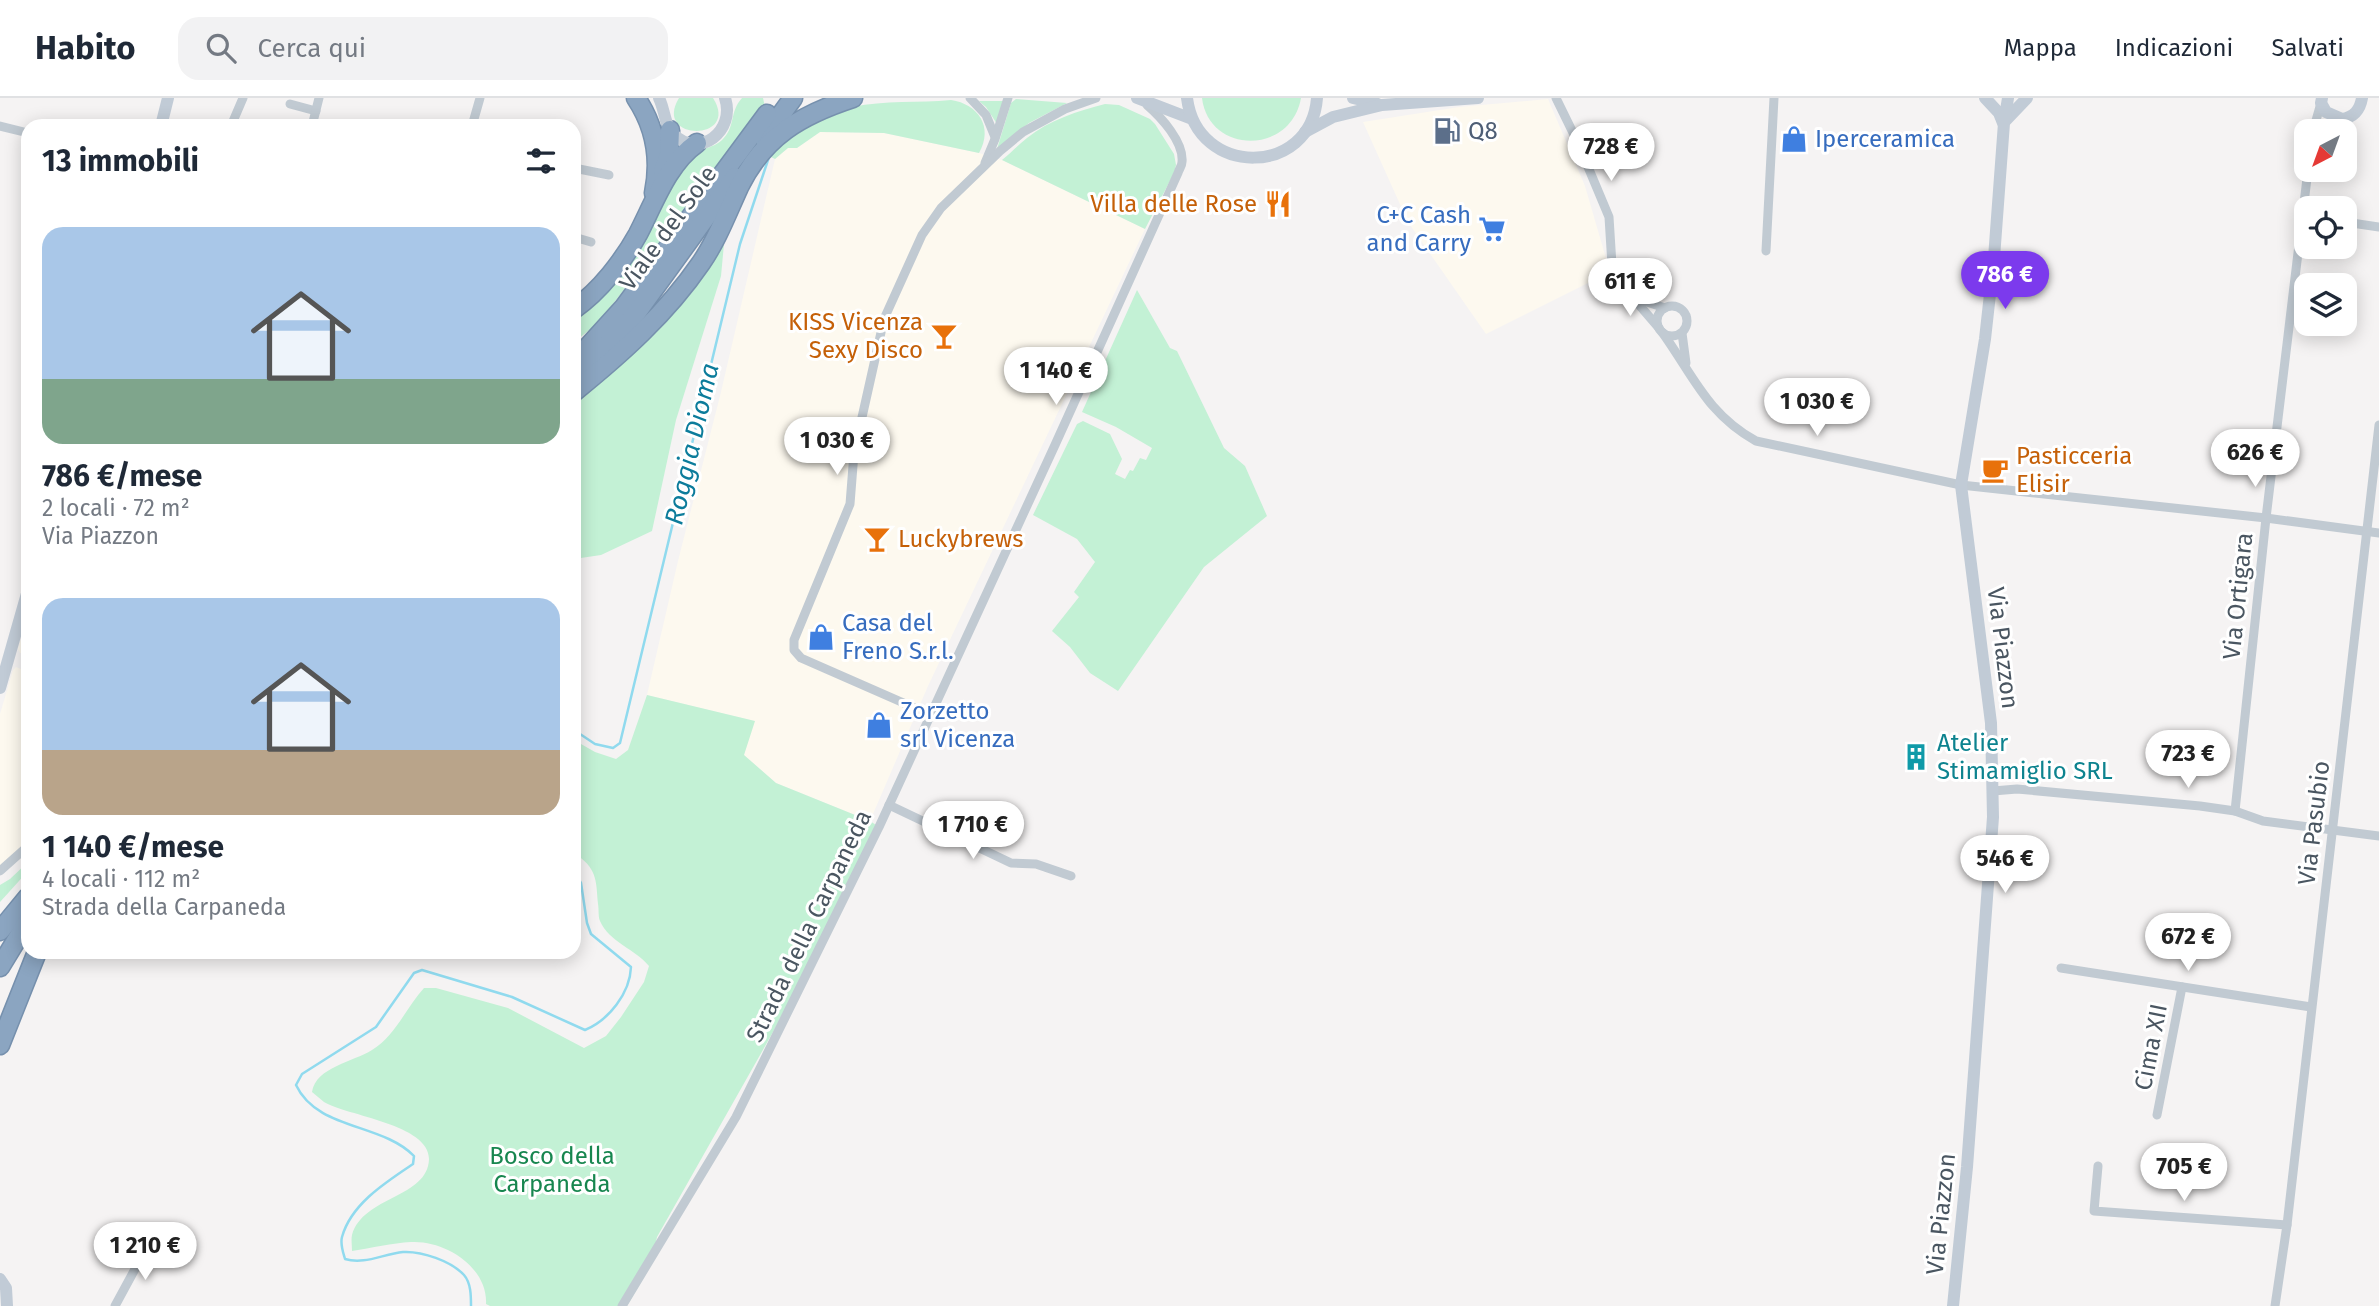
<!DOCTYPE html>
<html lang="it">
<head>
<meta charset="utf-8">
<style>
  :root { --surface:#fff; --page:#f2f2f3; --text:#1f2937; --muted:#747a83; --line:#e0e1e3; --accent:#7c3aed }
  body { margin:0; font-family:"Fira Sans",sans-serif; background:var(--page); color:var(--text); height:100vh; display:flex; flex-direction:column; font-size:26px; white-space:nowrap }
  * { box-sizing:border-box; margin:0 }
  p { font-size:23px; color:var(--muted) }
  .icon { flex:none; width:38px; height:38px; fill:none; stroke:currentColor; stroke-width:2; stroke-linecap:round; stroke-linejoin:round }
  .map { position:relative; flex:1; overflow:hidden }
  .panel { position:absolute; left:21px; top:21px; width:560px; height:840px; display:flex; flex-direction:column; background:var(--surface); border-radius:21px; box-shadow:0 4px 18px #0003 }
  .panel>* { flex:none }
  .needle { width:46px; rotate:221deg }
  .tools { position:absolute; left:2294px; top:21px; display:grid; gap:14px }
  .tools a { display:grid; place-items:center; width:63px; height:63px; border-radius:14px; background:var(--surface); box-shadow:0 4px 18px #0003; font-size:35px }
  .price { position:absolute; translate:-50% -60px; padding:0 16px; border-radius:24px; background:#fff; color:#222; font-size:23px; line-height:46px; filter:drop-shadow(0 2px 4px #0008) }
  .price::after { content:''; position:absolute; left:50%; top:42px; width:21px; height:16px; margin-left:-10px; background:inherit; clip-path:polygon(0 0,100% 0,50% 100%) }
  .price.current { background:var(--accent); color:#fff }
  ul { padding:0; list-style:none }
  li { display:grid; align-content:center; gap:14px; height:371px; padding:0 21px }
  li span { display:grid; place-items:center; height:217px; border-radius:21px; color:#555 }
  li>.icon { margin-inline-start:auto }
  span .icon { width:126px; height:126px; fill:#fffc; stroke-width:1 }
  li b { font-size:30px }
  h2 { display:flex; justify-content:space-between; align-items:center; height:84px; padding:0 21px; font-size:30px }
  header { display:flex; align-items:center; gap:42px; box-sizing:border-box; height:98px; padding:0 35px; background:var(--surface); border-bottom:2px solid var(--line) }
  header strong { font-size:33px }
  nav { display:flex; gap:38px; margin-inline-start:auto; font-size:24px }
  .search { width:490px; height:63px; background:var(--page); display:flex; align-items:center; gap:18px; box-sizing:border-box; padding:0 24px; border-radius:21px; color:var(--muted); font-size:26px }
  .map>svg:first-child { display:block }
</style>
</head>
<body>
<header>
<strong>Habito</strong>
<div class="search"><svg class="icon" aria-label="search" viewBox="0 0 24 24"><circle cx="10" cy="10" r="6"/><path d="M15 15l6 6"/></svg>Cerca qui</div>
<nav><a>Mappa</a><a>Indicazioni</a><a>Salvati</a></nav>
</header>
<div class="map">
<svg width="2379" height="1208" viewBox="0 0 2379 1208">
  <rect width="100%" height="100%" fill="#f5f3f3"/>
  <!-- commercial -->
  <g fill="#fdf9ef">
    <polygon points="1548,1 1585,88 1612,181 1606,176 1486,236 1408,124 1363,24 1459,9"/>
    <polygon points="820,34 884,35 979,55 1002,62 1145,131 928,588 870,723 776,685 744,657 754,623 647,597 678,463 721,294 775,61 788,50 797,50"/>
    <polygon points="28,517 28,749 0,775 0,616 13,572 16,569 21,571 27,557 20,555 18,551"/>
  </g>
  <!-- green -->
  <g fill="#c3f1d5">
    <path d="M 679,0 L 713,0 C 741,44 652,44 679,0 Z"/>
    <path d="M 742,0 L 763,0 L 765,9 L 609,211 L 592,230 L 574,244 L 574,222 C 618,197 641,146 662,103 C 668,91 673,75 681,64 C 692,50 710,53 722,42 C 736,29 729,14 742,0 Z"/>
    <path d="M 1202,0 L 1301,0 C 1291,57 1209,57 1202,0 Z"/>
    <polygon points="1016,1 1067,5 1029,25 997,51 1011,5"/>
    <path d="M 951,2 C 978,6 994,29 979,55 L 884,35 L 820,34 L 797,50 L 788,50 L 775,61 L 769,58 C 793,35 819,17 853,9 C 884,2 919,5 951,2 Z"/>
    <polygon points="979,3 1004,3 997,26 986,9"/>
    <path d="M 1105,6 L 1119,7 L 1150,21 L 1155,26 L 1174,56 L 1176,67 L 1174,75 L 1145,131 L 1002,62 C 1011,55 1018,47 1027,40 C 1049,22 1078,13 1105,6 Z"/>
    <polygon points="724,146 721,178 676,322 652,433 601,457 574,461 574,304 649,240 693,193"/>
    <polygon points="1137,192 1170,250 1177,253 1224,350 1245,368 1267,418 1204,469 1118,593 1090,575 1070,549 1052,533 1079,499 1074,494 1095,464 1077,441 1033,417 1077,326 1083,323 1110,336 1122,361 1115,376 1125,381 1130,372 1133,373 1140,360 1146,362 1152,350 1116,329 1082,314"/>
    <path d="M 647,597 L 755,623 L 744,657 L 776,685 L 870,723 L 879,729 L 773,934 L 657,1139 L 651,1167 L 627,1208 L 490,1208 L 486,1206 C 488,1170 446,1142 411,1144 C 392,1145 372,1150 352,1153 C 352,1148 351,1141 352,1137 C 363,1098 428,1100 429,1061 C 429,1026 347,1018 324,1004 C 320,1001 316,997 312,994 C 316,969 353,964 372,952 C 395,938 406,910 424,890 L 436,890 L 508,910 L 584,950 L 606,938 L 621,919 L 644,884 L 649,868 C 635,851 609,844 600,823 C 598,819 599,811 598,806 C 596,781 597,770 574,755 L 574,642 L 595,654 L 616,661 L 628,652 Z"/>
    <polygon points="28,764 28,773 0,804 0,787 10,781"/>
  </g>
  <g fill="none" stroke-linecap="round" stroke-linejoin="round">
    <!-- stream -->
    <g stroke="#90daee" stroke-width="2.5">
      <polyline points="574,632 595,646 613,650 620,645 740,146 769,59"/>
      <path d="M 471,1208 C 471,1198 471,1185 464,1177 C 451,1163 422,1153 403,1154 C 383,1156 364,1167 345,1161 C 343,1154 340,1146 342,1139 C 351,1106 386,1084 413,1066 L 414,1058 C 382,1025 317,1032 296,987 L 302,976 L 376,929 L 414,875 L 422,872 L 512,899 L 585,932 C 609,922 630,895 631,869 L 591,836 L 587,825 L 581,785 L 574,773"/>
    </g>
    <defs>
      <g id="highway">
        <path d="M 636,0 C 656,30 661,61 654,95"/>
        <polyline points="764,40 793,0"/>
        <polyline points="663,73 669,57 670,32"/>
        <path d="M 574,211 C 600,193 623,163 638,136 C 654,105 668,65 697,45"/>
        <polyline points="574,264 624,209 767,16"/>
        <polyline points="577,279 635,217 735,79"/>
        <path d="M 574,294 C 621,256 666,216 701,165 C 717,142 727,115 739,89 C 764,38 801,17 853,0"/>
        <polyline points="0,833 28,799"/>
        <polyline points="0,869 28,823"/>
        <polyline points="0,947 37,854"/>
      </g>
    </defs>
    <!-- highway casing -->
    <use href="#highway" stroke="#7690ad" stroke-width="21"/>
    <!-- street -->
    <g stroke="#c1cad2" stroke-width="9">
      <polyline points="970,0 986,17 995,39"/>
      <polyline points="1556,0 1578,45 1609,119 1612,167 1616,180 1659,230"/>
      <polyline points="290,6 316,13"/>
      <polyline points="0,28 28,35"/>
      <polyline points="231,28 243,0"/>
      <polyline points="312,28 319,0"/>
      <polyline points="472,28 480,0"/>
      <polyline points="2313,33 2321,5"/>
      <polyline points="2319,33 2336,20"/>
      <polyline points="985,65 995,41 1008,0"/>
      <polyline points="574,70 609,77"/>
      <polyline points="2345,124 2379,129"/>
      <polyline points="574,139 591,144"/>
      <polyline points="1766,153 1774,0"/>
      <polyline points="1631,195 1644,203 1665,210"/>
      <circle cx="1672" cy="223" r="15"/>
      <path d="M 1662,234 C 1693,277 1707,316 1756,343 L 1961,387 L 2266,420 L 2379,435"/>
      <polyline points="1682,235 1686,265"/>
      <polyline points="931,617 801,560 794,552 794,542 850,406 854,355 884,221 922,137 941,110 1000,53 1023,34 1065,11 1096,0"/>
      <polyline points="1993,693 2017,691 2200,708 2235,713 2263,723 2379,738"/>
      <polyline points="889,707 1011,765 1036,766 1071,778"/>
      <polyline points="2235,713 2266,420 2308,72"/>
      <polyline points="0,773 28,748"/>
      <polyline points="2061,870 2311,909"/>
      <polyline points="2157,1017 2182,889"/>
      <polyline points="2098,1068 2094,1113 2287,1127"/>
      <polyline points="115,1208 148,1147"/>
      <path d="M 622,1208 L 736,1019 L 879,729 L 1055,347 L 1178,75 C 1179,71 1182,68 1182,64 C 1184,44 1161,19 1147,7"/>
      <polyline points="2275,1208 2287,1127 2379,327"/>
    </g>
    <!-- secondary -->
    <g stroke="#c1cbd6" stroke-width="12">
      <path d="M 659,0 C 665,12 664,26 673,36 C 699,62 736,33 725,0"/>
      <polyline points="1137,0 1192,21"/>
      <path d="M 1187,0 C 1197,80 1311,79 1317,0"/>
      <polyline points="1353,0 1378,6"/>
      <polyline points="1985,0 1999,15 2003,25"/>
      <path d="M 2322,0 L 2321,5 L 2326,14 L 2342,21 C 2354,19 2360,12 2362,0"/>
      <polyline points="2006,22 2027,0"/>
      <polyline points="161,28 168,0"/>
      <polyline points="1305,34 1333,19 1382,7 1478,0"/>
      <polyline points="0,590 28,492"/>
      <polyline points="0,1181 6,1190 7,1208"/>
      <polyline points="1953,1208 1967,1069 1993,719 1991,625 1961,387 1985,241 1994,160 2004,25 2008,0"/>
    </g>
    <!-- highway -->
    <use href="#highway" stroke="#8ba5c1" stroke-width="18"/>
  </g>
  <!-- icons -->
  <defs>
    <symbol id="fuel-bare" viewBox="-9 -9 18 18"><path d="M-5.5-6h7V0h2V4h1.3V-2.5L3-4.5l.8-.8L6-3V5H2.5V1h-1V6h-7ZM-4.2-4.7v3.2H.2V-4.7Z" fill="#5c6f8a" stroke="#fff" stroke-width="2.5" paint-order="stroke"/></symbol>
    <symbol id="shop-bare" viewBox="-9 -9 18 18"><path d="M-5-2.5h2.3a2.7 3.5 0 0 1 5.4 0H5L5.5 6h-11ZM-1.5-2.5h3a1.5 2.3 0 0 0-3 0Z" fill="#3f7fe0" stroke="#fff" stroke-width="2.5" paint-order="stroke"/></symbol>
    <symbol id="restaurant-bare" viewBox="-9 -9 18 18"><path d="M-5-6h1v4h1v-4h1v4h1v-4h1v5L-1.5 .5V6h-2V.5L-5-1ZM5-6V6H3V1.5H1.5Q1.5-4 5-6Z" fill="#e8710a" stroke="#fff" stroke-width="2.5" paint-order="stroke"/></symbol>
    <symbol id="supermarket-bare" viewBox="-9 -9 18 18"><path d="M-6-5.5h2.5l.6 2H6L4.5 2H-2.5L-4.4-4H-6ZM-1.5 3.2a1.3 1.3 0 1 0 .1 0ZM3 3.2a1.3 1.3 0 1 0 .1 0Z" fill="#3f7fe0" stroke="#fff" stroke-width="2.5" paint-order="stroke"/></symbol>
    <symbol id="bar-bare" viewBox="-9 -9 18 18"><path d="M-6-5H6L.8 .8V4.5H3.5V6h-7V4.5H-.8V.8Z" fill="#e8710a" stroke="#fff" stroke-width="2.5" paint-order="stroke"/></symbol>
    <symbol id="cafe-bare" viewBox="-9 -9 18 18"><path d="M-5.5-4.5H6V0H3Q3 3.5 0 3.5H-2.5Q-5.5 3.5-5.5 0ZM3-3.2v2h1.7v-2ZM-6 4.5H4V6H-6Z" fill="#e8710a" stroke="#fff" stroke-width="2.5" paint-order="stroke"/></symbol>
    <symbol id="building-bare" viewBox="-9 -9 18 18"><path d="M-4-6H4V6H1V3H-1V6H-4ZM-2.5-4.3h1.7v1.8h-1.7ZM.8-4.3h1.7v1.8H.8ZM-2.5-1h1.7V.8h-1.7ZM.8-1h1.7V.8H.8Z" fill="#0f9aa8" stroke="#fff" stroke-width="2.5" paint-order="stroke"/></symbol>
  </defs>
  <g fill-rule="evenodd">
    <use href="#fuel-bare" x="1428" y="14" width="38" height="38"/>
    <use href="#shop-bare" x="1775" y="22" width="38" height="38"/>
    <use href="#restaurant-bare" x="1259" y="87" width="38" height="38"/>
    <use href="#supermarket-bare" x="1473" y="112" width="38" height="38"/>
    <use href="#bar-bare" x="925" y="219" width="38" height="38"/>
    <use href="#cafe-bare" x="1976" y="353" width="38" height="38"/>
    <use href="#bar-bare" x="858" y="422" width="38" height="38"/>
    <use href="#shop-bare" x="802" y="520" width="38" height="38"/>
    <use href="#shop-bare" x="860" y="608" width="38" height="38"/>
    <use href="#building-bare" x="1897" y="640" width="38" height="38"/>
  </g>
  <g text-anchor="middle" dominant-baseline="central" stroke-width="6" stroke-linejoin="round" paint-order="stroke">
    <!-- service labels -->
    <g font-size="24" fill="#4e5e75" stroke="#fff" text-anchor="start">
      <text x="1468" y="33">Q8</text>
    </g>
    <!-- shop labels -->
    <g font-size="24" fill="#366cbe" stroke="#fff" text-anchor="start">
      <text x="1815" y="41">Iperceramica</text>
      <text x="1471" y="117" text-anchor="end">C+C Cash<tspan x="1471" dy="28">and Carry</tspan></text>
      <text x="842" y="525">Casa del<tspan x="842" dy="28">Freno S.r.l.</tspan></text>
      <text x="900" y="613">Zorzetto<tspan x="900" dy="28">srl Vicenza</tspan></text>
    </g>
    <!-- food labels -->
    <g font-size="24" fill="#c56008" stroke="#fff" text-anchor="end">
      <text x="1257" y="106">Villa delle Rose</text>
      <text x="923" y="224">KISS Vicenza<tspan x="923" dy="28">Sexy Disco</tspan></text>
      <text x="2016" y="358" text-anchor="start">Pasticceria<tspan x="2016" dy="28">Elisir</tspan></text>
      <text x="898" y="441" text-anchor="start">Luckybrews</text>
    </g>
    <!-- street labels -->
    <g font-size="24" fill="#4a5661" stroke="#fff">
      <text transform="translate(668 130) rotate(-54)">Viale del Sole</text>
      <text transform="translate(2238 498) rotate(-84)">Via Ortigara</text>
      <text transform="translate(2003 550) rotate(83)">Via Piazzon</text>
      <text transform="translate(2314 725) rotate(-83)">Via Pasubio</text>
      <text transform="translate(809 828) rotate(-64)">Strada della Carpaneda</text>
      <text transform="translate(2151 949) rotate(-79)">Cima XII</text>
      <text transform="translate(1941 1116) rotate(-84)">Via Piazzon</text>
    </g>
    <!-- culture labels -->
    <g font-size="24" fill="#0d838f" stroke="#fff" text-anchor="start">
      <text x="1937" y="645">Atelier<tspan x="1937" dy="28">Stimamiglio SRL</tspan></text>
    </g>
    <!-- park labels -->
    <g font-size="24" fill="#17864f" stroke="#fff">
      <text x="552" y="1058">Bosco della<tspan x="552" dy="28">Carpaneda</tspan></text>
    </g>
    <!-- water labels -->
    <g font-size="26" font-style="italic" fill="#0c7c9b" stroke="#fff">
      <text transform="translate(692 346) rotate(-77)">Roggia Dioma</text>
    </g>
  </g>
</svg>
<div class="tools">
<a><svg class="needle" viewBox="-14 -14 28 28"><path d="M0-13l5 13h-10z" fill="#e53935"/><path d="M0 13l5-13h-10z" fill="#747a83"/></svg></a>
<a><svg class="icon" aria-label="locate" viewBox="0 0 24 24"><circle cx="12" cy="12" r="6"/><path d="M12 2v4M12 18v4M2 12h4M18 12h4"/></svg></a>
<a><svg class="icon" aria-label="layers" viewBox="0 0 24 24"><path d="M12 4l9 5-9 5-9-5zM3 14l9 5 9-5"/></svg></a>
</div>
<b class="price" style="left:1611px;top:85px">728 €</b>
<b class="price current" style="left:2005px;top:213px">786 €</b>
<b class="price" style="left:1630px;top:220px">611 €</b>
<b class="price" style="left:1056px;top:309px">1 140 €</b>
<b class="price" style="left:1817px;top:340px">1 030 €</b>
<b class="price" style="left:837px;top:379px">1 030 €</b>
<b class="price" style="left:2255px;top:391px">626 €</b>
<b class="price" style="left:2188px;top:692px">723 €</b>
<b class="price" style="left:973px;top:763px">1 710 €</b>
<b class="price" style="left:2005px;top:797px">546 €</b>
<b class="price" style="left:2188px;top:875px">672 €</b>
<b class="price" style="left:2184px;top:1105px">705 €</b>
<b class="price" style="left:145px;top:1184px">1 210 €</b>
<section class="panel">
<h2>13 immobili<svg class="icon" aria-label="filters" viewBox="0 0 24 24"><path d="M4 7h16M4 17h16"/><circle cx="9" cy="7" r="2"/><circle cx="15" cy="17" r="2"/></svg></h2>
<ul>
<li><span style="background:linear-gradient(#a9c7e8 70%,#7fa58c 0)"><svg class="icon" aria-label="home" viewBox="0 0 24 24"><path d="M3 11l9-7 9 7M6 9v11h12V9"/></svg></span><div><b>786 €/mese</b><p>2 locali · 72 m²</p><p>Via Piazzon</p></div></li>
<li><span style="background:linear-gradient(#a9c7e8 70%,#b9a48a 0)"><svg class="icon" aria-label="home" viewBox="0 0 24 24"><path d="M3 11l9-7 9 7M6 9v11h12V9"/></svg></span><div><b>1 140 €/mese</b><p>4 locali · 112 m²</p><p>Strada della Carpaneda</p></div></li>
</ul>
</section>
</div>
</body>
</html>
